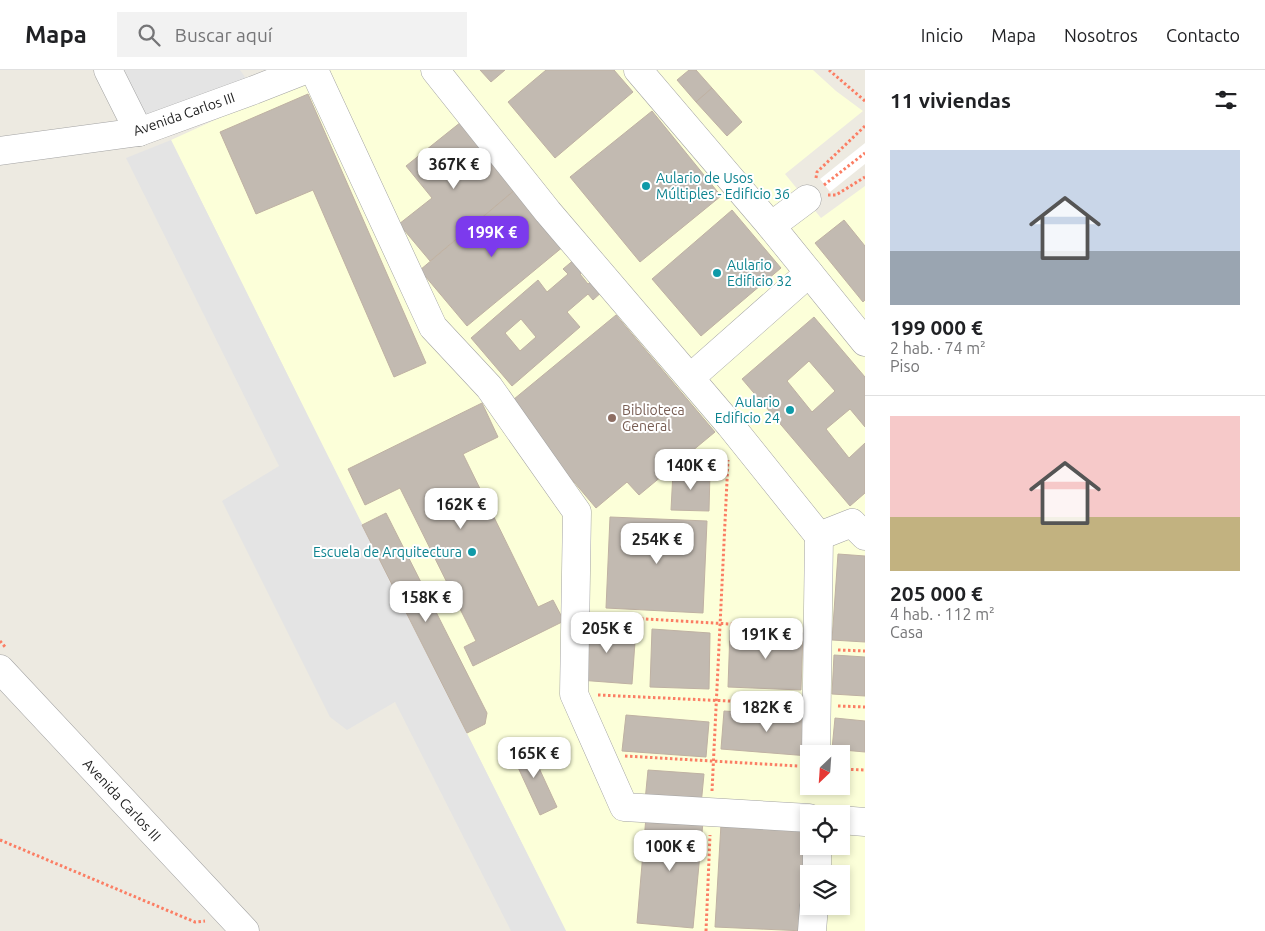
<!DOCTYPE html>
<html lang="es">
<head>
<meta charset="utf-8">
<style>
  :root { --surface:#fff; --page:#f2f2f2; --text:#202124; --muted:#757577; --line:#e0e0e0; --accent:#7c3aed }
  body { margin:0; font-family:Ubuntu,sans-serif; background:var(--page); color:var(--text); height:100vh; display:flex; flex-direction:column; font-size:19px; white-space:nowrap }
  * { box-sizing:border-box; margin:0 }
  p { font-size:16px; color:var(--muted) }
  .icon { flex:none; width:28px; height:28px; fill:none; stroke:currentColor; stroke-width:2; stroke-linecap:round; stroke-linejoin:round }
  .map { position:relative; flex:1; overflow:hidden }
  .drawer { display:flex; flex-direction:column; background:var(--surface); width:400px }
  .drawer>* { flex:none }
  .needle { width:32px; rotate:205deg }
  .tools { position:absolute; left:800px; top:675px; display:grid; gap:10px }
  .tools a { display:grid; place-items:center; width:50px; height:50px; border-radius:0px; background:var(--surface); box-shadow:0 2px 8px #0003; font-size:25px }
  .price { position:absolute; translate:-50% -42px; padding:0 11px; border-radius:10px; background:#fff; color:#222; font-size:16px; line-height:32px; filter:drop-shadow(0 1px 2px #0008) }
  .price::after { content:''; position:absolute; left:50%; top:30px; width:15px; height:11px; margin-left:-8px; background:inherit; clip-path:polygon(0 0,100% 0,50% 100%) }
  .price.on { background:var(--accent); color:#fff }
  ul { padding:0; list-style:none }
  li { display:grid; align-content:center; gap:10px; height:265px; padding:0 25px }
  li+li { border-top:1px solid var(--line) }
  li span { display:grid; place-items:center; height:155px; border-radius:0px; color:#555 }
  li>.icon { margin-inline-start:auto }
  span .icon { width:90px; height:90px; fill:#fffc; stroke-width:1 }
  li b { font-size:21px }
  h2 { display:flex; justify-content:space-between; align-items:center; height:60px; padding:0 25px; font-size:21px }
  header { display:flex; align-items:center; gap:30px; box-sizing:border-box; height:70px; padding:0 25px; background:var(--surface); border-bottom:1px solid var(--line) }
  header strong { font-size:24px }
  nav { display:flex; gap:28px; margin-inline-start:auto; font-size:18px }
  .search { width:350px; height:45px; background:var(--page); display:flex; align-items:center; gap:12px; box-sizing:border-box; padding:0 18px; border-radius:0px; color:var(--muted); font-size:19px }
  main { display:flex; flex:1; min-height:0 }
  .map>svg:first-child { display:block }
</style>
</head>
<body>
<header>
<strong>Mapa</strong>
<div class="search"><svg class="icon" aria-label="search" viewBox="0 0 24 24"><circle cx="10" cy="10" r="6"/><path d="M15 15l6 6"/></svg>Buscar aquí</div>
<nav><a>Inicio</a><a>Mapa</a><a>Nosotros</a><a>Contacto</a></nav>
</header>
<main>
<div class="map">
<svg width="865" height="861" viewBox="0 0 865 861">
  <rect width="100%" height="100%" fill="#edeae1"/>
  <!-- education -->
  <path fill="#fcffd9" fill-rule="evenodd" d="M 279,0 L 813,0 L 836,21 L 863,41 L 785,104 L 821,148 L 865,116 L 865,861 L 566,861 L 362,455 L 171,70 L 270,25 ZM 809,684 L 841,684 L 841,716 L 809,716 ZM 809,744 L 841,744 L 841,776 L 809,776 ZM 809,804 L 841,804 L 841,836 L 809,836 Z"/>
  <!-- parking -->
  <g fill="#e4e4e4">
    <polygon points="124,0 240,0 254,20 151,57"/>
    <polygon points="171,70 311,352 566,861 511,861 395,632 347,660 330,647 222,431 279,396 126,88"/>
  </g>
  <!-- pier -->
  <polygon fill="#fff" points="865,73 865,94 830,122 820,109"/>
  <!-- building -->
  <g fill="#c2bab1" stroke="#bfb1a3" fill-rule="evenodd">
    <polygon points="480,0 505,0 491,12"/>
    <polygon points="546,0 614,0 633,22 555,88 508,32"/>
    <polygon points="689,0 696,0 712,18 696,32 677,10"/>
    <polygon points="712,18 742,52 727,66 696,32"/>
    <polygon points="308,24 426,293 394,307 313,120 256,144 220,62"/>
    <polygon points="652,41 721,126 640,192 570,107"/>
    <polygon points="461,52 516,119 430,191 399,154 432,128 406,96"/>
    <polygon points="516,119 564,176 467,256 420,200"/>
    <polygon points="732,140 781,198 701,266 652,209"/>
    <polygon points="844,150 865,176 865,230 863,232 815,173"/>
    <path d="M 576,188 L 586,199 L 580,204 L 588,214 L 595,209 L 604,220 L 593,230 L 588,224 L 567,242 L 580,257 L 512,316 L 471,268 L 538,210 L 547,222 L 568,204 L 563,199 ZM 521,249 L 536,267 L 520,281 L 505,263 Z"/>
    <polygon points="616,245 715,362 639,425 627,412 596,438 508,334"/>
    <path d="M 814,247 L 865,307 L 865,357 L 850,339 L 826,359 L 849,388 L 865,373 L 865,423 L 850,436 L 742,309 ZM 809,291 L 835,321 L 812,342 L 787,311 Z"/>
    <polygon points="482,333 498,367 463,384 538,537 553,530 564,551 473,596 464,577 476,571 400,418 365,435 348,399"/>
    <polygon points="673,402 710,402 709,441 671,440"/>
    <polygon points="386,443 487,643 485,654 467,663 362,455"/>
    <polygon points="610,447 707,451 703,543 606,538"/>
    <polygon points="838,484 865,486 865,572 832,570"/>
    <polygon points="583,554 636,558 632,614 579,610"/>
    <polygon points="652,559 710,563 709,619 650,617"/>
    <polygon points="730,560 803,563 801,620 728,617"/>
    <polygon points="834,585 865,587 865,626 832,624"/>
    <polygon points="724,641 812,647 809,686 721,679"/>
    <polygon points="626,645 709,652 706,687 622,681"/>
    <polygon points="835,648 865,651 865,682 832,679"/>
    <polygon points="527,672 557,737 540,745 510,680"/>
    <polygon points="648,700 704,704 701,735 645,731"/>
    <polygon points="646,747 703,752 693,858 637,853"/>
    <polygon points="721,754 809,758 805,861 715,857"/>
  </g>
  <g fill="none" stroke-linecap="round" stroke-linejoin="round">
    <defs>
      <g id="minor">
        <polyline points="108,0 139,62"/>
        <polyline points="314,0 433,257 489,317 577,442 574,624 624,737 809,748"/>
        <polyline points="435,0 548,142 730,355 819,466 852,453 865,466"/>
        <polyline points="638,0 771,156 865,272"/>
        <polyline points="0,81 139,62 254,20 305,0"/>
        <polyline points="771,156 807,129"/>
        <polyline points="690,308 809,203"/>
        <polyline points="0,599 245,861"/>
        <polyline points="816,684 819,466"/>
        <polyline points="841,750 865,752"/>
        <polyline points="817,776 817,804"/>
        <polyline points="812,861 814,836"/>
      </g>
    </defs>
    <!-- minor casing -->
    <use href="#minor" stroke="#a3a3a3" stroke-width="29"/>
    <!-- path -->
    <g stroke="#fb7e64" stroke-width="3" stroke-dasharray="2.5 2.5" stroke-linecap="butt">
      <polyline points="829,0 865,31"/>
      <polyline points="816,108 817,102 865,56"/>
      <polyline points="824,115 865,83"/>
      <polyline points="828,125 836,125 865,107"/>
      <polyline points="596,546 797,558"/>
      <polyline points="0,571 6,578"/>
      <polyline points="838,580 865,581"/>
      <polyline points="598,625 794,634"/>
      <polyline points="838,636 865,637"/>
      <polyline points="625,686 798,696"/>
      <polyline points="841,699 865,700"/>
      <polyline points="712,721 728,390"/>
      <polyline points="0,770 195,852 205,851"/>
      <polyline points="706,861 710,765"/>
    </g>
    <!-- minor -->
    <use href="#minor" stroke="#fff" stroke-width="28"/>
  </g>
  <!-- markers -->
  <g fill="#0f9aa8" stroke="#fff" stroke-width="2">
    <circle cx="646" cy="116" r="5"/>
    <circle cx="717" cy="203" r="5"/>
    <circle cx="790" cy="340" r="5"/>
    <circle cx="472" cy="482" r="5"/>
  </g>
  <circle fill="#8d6e63" stroke="#fff" stroke-width="2" cx="612" cy="348" r="5"/>
  <g text-anchor="middle" dominant-baseline="central" stroke-width="4" stroke-linejoin="round" paint-order="stroke">
    <!-- street labels -->
    <g font-size="14" fill="#1c1c1c" stroke="#fff">
      <text transform="translate(184 44) rotate(-19)">Avenida Carlos III</text>
      <text transform="translate(122 730) rotate(47)">Avenida Carlos III</text>
    </g>
    <!-- culture labels -->
    <g font-size="14" fill="#0d838f" stroke="#fff" text-anchor="start">
      <text x="656" y="108">Aulario de Usos<tspan x="656" dy="16">Múltiples - Edificio 36</tspan></text>
      <text x="727" y="195">Aulario<tspan x="727" dy="16">Edificio 32</tspan></text>
      <text x="780" y="332" text-anchor="end">Aulario<tspan x="780" dy="16">Edificio 24</tspan></text>
      <text x="462" y="482" text-anchor="end">Escuela de Arquitectura</text>
    </g>
    <!-- education labels -->
    <g font-size="14" fill="#785e54" stroke="#fff" text-anchor="start">
      <text x="622" y="340">Biblioteca<tspan x="622" dy="16">General</tspan></text>
    </g>
  </g>
</svg>
<div class="tools">
<a><svg class="needle" viewBox="-14 -14 28 28"><path d="M0-13l5 13h-10z" fill="#e53935"/><path d="M0 13l5-13h-10z" fill="#757577"/></svg></a>
<a><svg class="icon" aria-label="locate" viewBox="0 0 24 24"><circle cx="12" cy="12" r="6"/><path d="M12 2v4M12 18v4M2 12h4M18 12h4"/></svg></a>
<a><svg class="icon" aria-label="layers" viewBox="0 0 24 24"><path d="M12 4l9 5-9 5-9-5zM3 14l9 5 9-5"/></svg></a>
</div>
<b class="price" style="left:454px;top:120px">367K €</b>
<b class="price on" style="left:492px;top:188px">199K €</b>
<b class="price" style="left:691px;top:421px">140K €</b>
<b class="price" style="left:461px;top:460px">162K €</b>
<b class="price" style="left:657px;top:495px">254K €</b>
<b class="price" style="left:426px;top:553px">158K €</b>
<b class="price" style="left:607px;top:584px">205K €</b>
<b class="price" style="left:766px;top:590px">191K €</b>
<b class="price" style="left:767px;top:663px">182K €</b>
<b class="price" style="left:534px;top:709px">165K €</b>
<b class="price" style="left:670px;top:802px">100K €</b>
</div>
<section class="drawer">
<h2>11 viviendas<svg class="icon" aria-label="filters" viewBox="0 0 24 24"><path d="M4 7h16M4 17h16"/><circle cx="9" cy="7" r="2"/><circle cx="15" cy="17" r="2"/></svg></h2>
<ul>
<li><span style="background:linear-gradient(#c9d6e8 65%,#9aa5b1 0)"><svg class="icon" aria-label="home" viewBox="0 0 24 24"><path d="M3 11l9-7 9 7M6 9v11h12V9"/></svg></span><div><b>199 000 €</b><p>2 hab. · 74 m²</p><p>Piso</p></div></li>
<li><span style="background:linear-gradient(#f6c9c9 65%,#c2b280 0)"><svg class="icon" aria-label="home" viewBox="0 0 24 24"><path d="M3 11l9-7 9 7M6 9v11h12V9"/></svg></span><div><b>205 000 €</b><p>4 hab. · 112 m²</p><p>Casa</p></div></li>
</ul>
</section>
</main>
</body>
</html>
